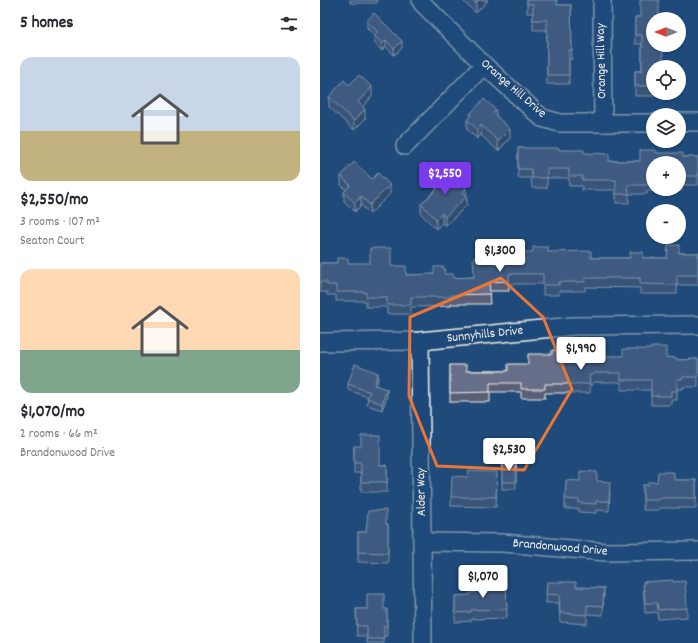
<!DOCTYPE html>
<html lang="en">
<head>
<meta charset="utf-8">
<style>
  :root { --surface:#fff; --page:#f7f7f7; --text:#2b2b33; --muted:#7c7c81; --accent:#7c3aed }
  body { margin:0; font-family:Dekko,sans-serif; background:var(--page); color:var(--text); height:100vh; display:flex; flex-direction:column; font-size:15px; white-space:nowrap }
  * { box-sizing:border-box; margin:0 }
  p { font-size:13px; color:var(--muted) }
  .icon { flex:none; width:22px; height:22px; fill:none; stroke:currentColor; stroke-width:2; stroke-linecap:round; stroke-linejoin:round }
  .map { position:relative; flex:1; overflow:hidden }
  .side { display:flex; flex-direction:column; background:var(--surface); width:320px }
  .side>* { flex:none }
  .needle { width:26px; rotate:270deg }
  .buttons { position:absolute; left:326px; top:12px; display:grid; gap:8px }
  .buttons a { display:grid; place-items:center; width:40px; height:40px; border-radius:50%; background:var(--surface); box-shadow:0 1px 3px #0004; font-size:20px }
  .price { position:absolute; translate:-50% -34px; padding:0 9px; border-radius:4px; background:#fff; color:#222; font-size:13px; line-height:26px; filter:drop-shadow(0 1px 2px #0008) }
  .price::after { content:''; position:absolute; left:50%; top:24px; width:12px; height:9px; margin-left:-6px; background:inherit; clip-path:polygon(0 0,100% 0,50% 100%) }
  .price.selected { background:var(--accent); color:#fff }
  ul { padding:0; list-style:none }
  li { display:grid; align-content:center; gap:8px; height:212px; padding:0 20px }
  li span { display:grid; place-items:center; height:124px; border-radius:12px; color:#555 }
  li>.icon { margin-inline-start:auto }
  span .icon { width:72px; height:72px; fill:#fffc; stroke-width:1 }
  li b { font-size:17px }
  h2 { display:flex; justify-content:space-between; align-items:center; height:48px; padding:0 20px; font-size:17px }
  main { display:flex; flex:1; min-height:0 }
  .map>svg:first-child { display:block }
</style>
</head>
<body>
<main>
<section class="side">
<h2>5 homes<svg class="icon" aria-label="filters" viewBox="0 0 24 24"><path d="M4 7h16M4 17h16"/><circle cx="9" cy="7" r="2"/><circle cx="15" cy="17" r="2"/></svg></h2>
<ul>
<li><span style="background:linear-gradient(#c9d6e8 60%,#c2b280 0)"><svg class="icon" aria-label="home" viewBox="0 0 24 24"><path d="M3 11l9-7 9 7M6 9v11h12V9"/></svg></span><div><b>$2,550/mo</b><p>3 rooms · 107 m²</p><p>Seaton Court</p></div></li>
<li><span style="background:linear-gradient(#ffd9b3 65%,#7fa58c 0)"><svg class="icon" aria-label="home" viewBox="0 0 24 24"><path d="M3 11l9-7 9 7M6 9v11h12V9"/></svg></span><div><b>$1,070/mo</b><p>2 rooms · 66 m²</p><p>Brandonwood Drive</p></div></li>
</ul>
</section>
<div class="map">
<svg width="378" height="643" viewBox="0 0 378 643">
  <rect width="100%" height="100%" fill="#1f4a7a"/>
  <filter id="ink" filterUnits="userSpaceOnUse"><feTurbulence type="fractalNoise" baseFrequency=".025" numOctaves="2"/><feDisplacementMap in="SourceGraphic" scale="8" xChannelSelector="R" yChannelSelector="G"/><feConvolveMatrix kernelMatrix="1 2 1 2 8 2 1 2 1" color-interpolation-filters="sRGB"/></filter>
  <g filter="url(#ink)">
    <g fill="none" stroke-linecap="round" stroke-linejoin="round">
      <defs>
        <g id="minor">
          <polyline points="101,0 102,3 164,65 222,118 240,123 333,123"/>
          <polyline points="282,0 283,123"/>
          <polyline points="359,122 378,122"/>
          <polyline points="85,146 164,65"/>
          <polyline points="100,341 103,643"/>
          <polyline points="0,342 100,341 253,326 378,325"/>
          <polyline points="102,542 182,543 286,552 378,551"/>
        </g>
      </defs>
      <!-- minor casing -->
      <use href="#minor" stroke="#f4f1e8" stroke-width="20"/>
      <!-- minor -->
      <use href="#minor" stroke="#1f4a7a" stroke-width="17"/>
    </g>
    <!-- wall -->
    <g fill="#585f76" stroke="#f4f1e8" fill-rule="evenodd">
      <rect x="30" y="0" width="27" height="3"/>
      <polygon points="144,0 168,0 156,13 144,2"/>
      <polygon points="207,0 237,5 251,5 252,59 249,59 249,84 227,84 227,30 213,30 213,13 207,13"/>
      <polygon points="315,17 320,17 333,67 333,93 343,93 343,96 315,96 315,71 322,71 322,44 315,44"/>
      <polygon points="47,21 82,48 74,55 66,47 62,51 54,42 54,35 47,28"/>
      <polygon points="29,85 52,96 42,107 45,119 34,130 9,107 9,97"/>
      <polygon points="150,114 176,115 190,138 178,151 161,135 157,139 147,129 147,120 150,117"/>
      <path d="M 198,148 L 239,150 L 264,153 L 289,161 L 320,161 L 336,153 L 363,157 L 378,157 L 378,185 L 362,185 L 362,191 L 327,191 L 327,194 L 309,194 L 309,203 L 296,203 L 296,190 L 262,190 L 262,186 L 249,186 L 249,178 L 227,178 L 227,188 L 212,188 L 211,178 L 198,178 ZM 333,163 L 359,163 L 359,189 L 333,189 Z"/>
      <polygon points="21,176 52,179 70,194 50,214 41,205 35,212 24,201 24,192 26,190 21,185"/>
      <polygon points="116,180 146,195 147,205 125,226 122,223 116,229 101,214 101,204 116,189"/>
      <polygon points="228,252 271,258 347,258 359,253 378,253 378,285 357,285 357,294 320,294 320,288 265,287 265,291 239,291 239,295 223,295 223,284 189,284 189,291 169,291 170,304 131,304 131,306 91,307 91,314 67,314 67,307 46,307 46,301 16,301 16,295 7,295 7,292 0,292 0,263 28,263 71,266 86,275 125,274 133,278 154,277 174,264 204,263"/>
      <polygon points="273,356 346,357 357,360 378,359 378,387 363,387 363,389 357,389 357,400 351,400 351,405 331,405 331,390 301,390 301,382 273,382 273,385 270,385 270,393 225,393 225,398 201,398 201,392 170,392 170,402 130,402 130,365 146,371 188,371 208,364"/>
      <polygon points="58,379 56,386 67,396 62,410 47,405 48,397 28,390 28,384"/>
      <polygon points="34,446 60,465 67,465 67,492 41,492 41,473 34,473"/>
      <rect x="182" y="462" width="14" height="27"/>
      <polygon points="354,480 376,480 376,508 339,508 339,510 323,510 323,485 328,485 337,482"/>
      <polygon points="277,481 290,491 289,511 276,510 276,513 259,512 259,509 245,509 245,499"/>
      <polygon points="177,482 176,507 131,506 131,497"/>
      <polygon points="66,524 68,524 68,563 38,562 38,532 46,532"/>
      <polygon points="227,582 256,587 284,588 283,615 267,614 267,624 240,622 239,603 226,603"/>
      <polygon points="323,582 353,582 367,608 367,617 338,619 337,612 325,613"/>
      <polygon points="186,583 187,618 151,619 151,621 135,622 135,596 150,595 156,592"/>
      <polygon points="36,609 67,609 67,636 64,636 64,643 47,643 47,636 37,636"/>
    </g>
    <!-- shaded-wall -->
    <g fill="#474d60" stroke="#f4f1e8">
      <polygon points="159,0 168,0 156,13 156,3"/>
      <polygon points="66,40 66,47 62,51 62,44"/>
      <polygon points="82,41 82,48 74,55 74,49"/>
      <polygon points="52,87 52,96 38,112 38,102"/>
      <polygon points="45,109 45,119 34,130 34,121"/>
      <polygon points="176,110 176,119 173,113"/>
      <polygon points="161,125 161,135 157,139 157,129"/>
      <polygon points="190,129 190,138 178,151 178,141"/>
      <polygon points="70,185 70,194 50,214 50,205"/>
      <polygon points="146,188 147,205 125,226 125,217 143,192"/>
      <polygon points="41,196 41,205 35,212 35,203"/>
      <polygon points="122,213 122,223 116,229 116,219"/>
      <polygon points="58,373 58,379 54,391 54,385"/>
      <polygon points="67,389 67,396 62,410 62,404"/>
    </g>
    <!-- building -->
    <g fill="#666e89" stroke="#f4f1e8">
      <polygon points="152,0 159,0 156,3"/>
      <polygon points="207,0 237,0 237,5 251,5 252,50 249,50 249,75 227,75 227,20 213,20 213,4 207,4"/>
      <polygon points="320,0 339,0 339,18 345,18 345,19 333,19 333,45 343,45 343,63 351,63 351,67 333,67 333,86 315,86 315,71 322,71 322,35 315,35 315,17 320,17"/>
      <polygon points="54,13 82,41 74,49 66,40 62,44 54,35 57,32 47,21"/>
      <polygon points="39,75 52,87 38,102 45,109 34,121 9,97 24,80 29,85"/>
      <polygon points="164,99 176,110 173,113 190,129 178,141 161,125 157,129 147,120 151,115 150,114"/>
      <polygon points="198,148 239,148 239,150 264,150 264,153 289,154 289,161 320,161 320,150 336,150 336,153 363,153 363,157 378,157 378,176 362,176 362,182 359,182 359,163 333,163 333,182 327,182 327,185 308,185 309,194 296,194 296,180 262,180 262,176 249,176 249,169 227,169 227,178 212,178 211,169 198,169"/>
      <polygon points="34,162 52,179 58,173 70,185 50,205 41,196 35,203 24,192 30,185 21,176"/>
      <polygon points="127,169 146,188 143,192 147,196 125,217 122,213 116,219 101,204 121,185 116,180"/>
      <polygon points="348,245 359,245 359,253 378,253 378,275 357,275 357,285 320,284 320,278 265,278 265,282 239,282 239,285 223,285 223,274 189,274 189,281 169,282 170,294 131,295 131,297 91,297 91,305 67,305 67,297 46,297 46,292 16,292 16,285 7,285 7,282 0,282 0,263 17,263 17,258 28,258 28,263 50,263 50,248 71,248 71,266 86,266 86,275 114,274 114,267 124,267 125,274 133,274 133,278 154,277 153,258 173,257 174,264 204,263 204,252 213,252 213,247 228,247 228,252 271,251 271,258 310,258 310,252 323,252 323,258 347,258"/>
      <polygon points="331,347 346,347 346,357 357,358 357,360 378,359 378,377 363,377 363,379 357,379 357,391 351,391 351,396 331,396 331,380 301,380 301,373 273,373 273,375 269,375 270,384 225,384 225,389 201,389 201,383 170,383 170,392 130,393 130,365 146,365 146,371 188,371 188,364 208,364 208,354 232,354 232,350 273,350 273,356 303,356 303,349 331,349"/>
      <polygon points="35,364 58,373 54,385 67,389 62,404 47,398 50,392 28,384"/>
      <polygon points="41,435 60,435 60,465 67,465 67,482 41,482 41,463 34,463 34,446 41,446"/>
      <rect x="182" y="462" width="14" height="20"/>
      <polygon points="149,471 177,472 176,497 131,497 132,476 147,477"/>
      <polygon points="260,471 277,472 277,481 290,482 289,501 276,501 276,504 259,503 259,500 245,499 246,480 260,481"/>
      <polygon points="338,472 354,472 354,480 376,480 376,498 339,498 339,500 323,500 323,485 328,485 328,482 337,482"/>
      <polygon points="66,510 66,524 68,524 68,553 38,552 38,532 46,532 48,511"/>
      <polygon points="353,580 353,582 365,581 367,608 338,610 337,603 325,603 323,582"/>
      <polygon points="227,582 256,582 256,587 284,588 283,606 267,605 267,615 240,613 239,595 226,594"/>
      <polygon points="186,583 187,609 151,610 151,612 135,613 135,596 150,595 150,592 156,592 156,584"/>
      <polygon points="47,594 64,594 64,609 67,609 67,626 64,626 64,639 47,639 47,626 37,626 36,609 47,609"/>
    </g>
  </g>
  <!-- marked area -->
  <path d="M0 0H378V643H0ZM 181,278 L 223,317 L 252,389 L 204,470 L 117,466 L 89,396 L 90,317 Z" fill="#1f4a7a" fill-opacity=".55" fill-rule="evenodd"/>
  <path fill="none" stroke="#ea7738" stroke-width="3" stroke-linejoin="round" d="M 181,278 L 223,317 L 252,389 L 204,470 L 117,466 L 89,396 L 90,317 Z"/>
  <g text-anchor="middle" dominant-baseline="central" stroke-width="3.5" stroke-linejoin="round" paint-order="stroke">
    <!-- street labels -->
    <g font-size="13" fill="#f4f1e8" stroke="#1f4a7a">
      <text transform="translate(282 61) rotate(-91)">Orange Hill Way</text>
      <text transform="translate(193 89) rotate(41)">Orange Hill Drive</text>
      <text transform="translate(165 335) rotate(-6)">Sunnyhills Drive</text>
      <text transform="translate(102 492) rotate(-91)">Alder Way</text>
      <text transform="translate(240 548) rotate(5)">Brandonwood Drive</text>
    </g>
  </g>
</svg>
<div class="buttons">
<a><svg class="needle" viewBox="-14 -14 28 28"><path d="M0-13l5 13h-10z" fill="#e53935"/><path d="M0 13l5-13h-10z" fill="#7c7c81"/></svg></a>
<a><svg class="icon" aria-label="locate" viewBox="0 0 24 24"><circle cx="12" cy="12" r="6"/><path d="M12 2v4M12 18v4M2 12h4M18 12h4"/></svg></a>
<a><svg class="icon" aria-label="layers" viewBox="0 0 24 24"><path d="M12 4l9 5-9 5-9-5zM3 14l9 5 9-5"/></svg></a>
<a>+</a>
<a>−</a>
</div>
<b class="price selected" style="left:125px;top:196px">$2,550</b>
<b class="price" style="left:180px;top:273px">$1,300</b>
<b class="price" style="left:261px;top:371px">$1,990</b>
<b class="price" style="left:189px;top:472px">$2,530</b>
<b class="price" style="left:163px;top:599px">$1,070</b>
</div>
</main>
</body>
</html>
